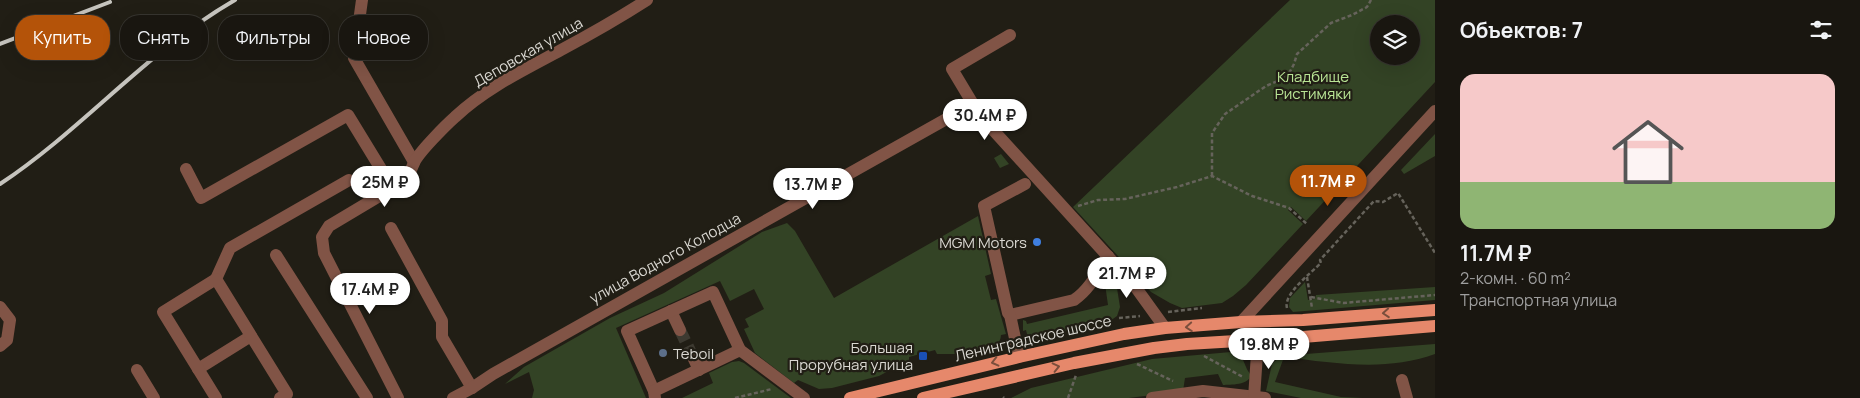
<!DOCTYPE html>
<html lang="ru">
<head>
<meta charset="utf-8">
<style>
  :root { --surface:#191610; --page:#26231e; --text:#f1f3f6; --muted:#9f9f9f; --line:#373530; --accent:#b45309 }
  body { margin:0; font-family:Manrope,sans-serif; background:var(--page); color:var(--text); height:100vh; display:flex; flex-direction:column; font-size:19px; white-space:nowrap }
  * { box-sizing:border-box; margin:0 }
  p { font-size:16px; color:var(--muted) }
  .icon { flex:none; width:28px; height:28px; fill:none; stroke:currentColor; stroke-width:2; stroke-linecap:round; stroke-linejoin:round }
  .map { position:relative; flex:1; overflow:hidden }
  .side { display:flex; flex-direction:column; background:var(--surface); width:425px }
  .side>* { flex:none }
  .top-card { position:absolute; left:15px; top:15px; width:475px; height:45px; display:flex; gap:10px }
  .tools { position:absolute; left:1370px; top:15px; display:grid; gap:10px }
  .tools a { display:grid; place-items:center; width:50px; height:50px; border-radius:50%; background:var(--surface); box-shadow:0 5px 20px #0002,0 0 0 1px var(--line); font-size:25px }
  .price { position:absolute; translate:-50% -42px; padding:0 11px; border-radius:18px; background:#fff; color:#222; font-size:16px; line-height:32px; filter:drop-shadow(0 1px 2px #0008) }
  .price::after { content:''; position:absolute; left:50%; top:30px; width:15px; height:11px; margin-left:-8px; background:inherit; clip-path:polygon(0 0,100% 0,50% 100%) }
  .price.on { background:var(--accent); color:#fff }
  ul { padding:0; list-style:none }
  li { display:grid; align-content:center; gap:10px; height:265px; padding:0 25px }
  li span { display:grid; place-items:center; height:155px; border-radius:15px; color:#555 }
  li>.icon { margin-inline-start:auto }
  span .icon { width:90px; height:90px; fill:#fffc; stroke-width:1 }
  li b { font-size:21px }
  h2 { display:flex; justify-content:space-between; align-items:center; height:60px; padding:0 25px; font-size:21px }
  .chip { padding:0 18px; border-radius:20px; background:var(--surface); box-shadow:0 5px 20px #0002,0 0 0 1px var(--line); font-size:18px; line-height:45px }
  .chip.on { background:var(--accent); color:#fff }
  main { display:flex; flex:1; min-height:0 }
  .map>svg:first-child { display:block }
</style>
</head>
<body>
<main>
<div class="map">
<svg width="1435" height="398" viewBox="0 0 1435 398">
  <rect width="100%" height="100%" fill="#211e15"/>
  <!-- green -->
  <g fill="#334325" fill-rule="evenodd">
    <path d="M 1290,0 L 1435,0 L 1435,82 L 1306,221 L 1291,207 L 1288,210 L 1303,224 L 1246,285 L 1233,296 L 1222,303 L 1182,308 L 1170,303 L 1151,292 L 1073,207 ZM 1379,24 L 1411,24 L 1411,56 L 1379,56 Z"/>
    <polygon points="1435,134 1435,156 1404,174 1401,170"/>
    <polygon points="1001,154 1009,164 1000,168 994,158"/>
    <path d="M 978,216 L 991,274 L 985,276 L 991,300 L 996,299 L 1006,334 L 1001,335 C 1001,356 953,354 937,354 L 935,350 L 909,357 L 909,360 L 879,376 L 832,388 L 819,389 L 798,380 L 794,383 L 755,353 L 744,329 L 749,327 L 745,319 L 764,309 L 754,289 L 730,301 L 720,281 L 616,328 L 646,398 L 532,398 L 534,390 L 529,372 L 505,384 L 524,367 L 610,318 L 664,293 L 762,232 L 787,223 L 795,231 L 834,298 Z"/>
    <polygon points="1106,274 1117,288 1120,307 1117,316 1110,321 1035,338 1027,334 1026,330 1023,331 1023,320 1026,321 1027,324 1108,305 1104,277"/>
    <polygon points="1305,282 1308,300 1315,299 1316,295 1435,287 1435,300 1293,312 1289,307 1290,298"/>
    <path d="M 1435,344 L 1435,354 C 1386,372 1334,363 1284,357 L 1275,382 L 1341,397 L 1363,398 L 1301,398 L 1266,391 L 1272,364 L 1280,356 Z"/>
    <path d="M 1231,352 C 1241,355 1242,357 1246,367 C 1247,370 1249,372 1250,374 C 1252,385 1230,385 1223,385 L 1218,374 L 1185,378 L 1183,391 L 1129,398 L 1011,398 L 1031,388 L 1152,359 Z"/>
    <polygon points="739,361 744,363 791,398 682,398 713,383 709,373 732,362"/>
  </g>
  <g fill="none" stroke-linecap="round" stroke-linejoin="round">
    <!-- minor-tunnel -->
    <polyline stroke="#3d3a31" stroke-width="12" stroke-dasharray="12 6" stroke-linecap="butt" points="680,330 693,357"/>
    <!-- path -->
    <g stroke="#66635b" stroke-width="2.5" stroke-dasharray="4 2.5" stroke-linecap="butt">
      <polyline points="1212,176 1212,133 1225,114 1266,86 1287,77 1294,64 1297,54 1331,23 1352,15 1367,7 1371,0"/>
      <polyline points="1078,206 1098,200 1125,199 1177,187 1212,176 1252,196 1289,208 1307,224"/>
      <polyline points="1307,277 1312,308"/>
      <polyline points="1311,297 1343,303 1435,295"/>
      <path d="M 1287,308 C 1283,294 1311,273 1321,263 L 1320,260 L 1374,201 L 1383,202 L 1398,193 L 1435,253"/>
      <polyline points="1168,312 1202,308"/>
      <polyline points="1119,318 1140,316"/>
      <polyline points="1204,356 1243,377"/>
      <polyline points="1137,364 1173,381"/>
      <polyline points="1003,397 1004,398"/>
      <polyline points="735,398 772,389"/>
      <polyline points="1068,398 1076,375"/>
    </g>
    <!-- minor -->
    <g stroke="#815446" stroke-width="12">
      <polyline points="362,0 354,58 414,162"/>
      <polyline points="1010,35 952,69 973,104 984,120 1134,285 1165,328"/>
      <polyline points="186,169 201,198 348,115 392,187"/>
      <path d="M 1025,184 L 984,206 L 1008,313 L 1010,315 L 1074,300 C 1090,289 1098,272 1108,256"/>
      <polyline points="391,228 442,321 442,337 472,388"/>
      <polyline points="276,255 367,398"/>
      <polyline points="216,279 230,248 349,180"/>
      <polyline points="0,307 10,320 7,340 0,346"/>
      <polyline points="671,311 680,330"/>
      <polyline points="1010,315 1019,357"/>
      <polyline points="1241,322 1435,111"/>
      <polyline points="693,357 699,370"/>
      <polyline points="198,369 251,336"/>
      <polyline points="137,370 154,398"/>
      <polyline points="1402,380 1407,398"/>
      <polyline points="654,391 627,331 713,292 740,350"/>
      <polyline points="216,398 163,312 216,279 287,394 280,398"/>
      <path d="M 398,398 L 324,253 L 322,237 L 329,226 L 406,180 C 410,174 411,169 414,163 C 418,153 446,125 455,117 C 486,88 524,70 561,50 C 591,34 619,18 647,0"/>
      <polyline points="453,398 472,388 493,374 973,104"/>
      <polyline points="655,398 654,391 740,350 804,398"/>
      <polyline points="1152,398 1203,391 1265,398"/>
      <polyline points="1254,398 1258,339"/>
    </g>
    <!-- major -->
    <g stroke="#e6886b" stroke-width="12">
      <polyline points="850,398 1019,357 1124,334 1165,328 1241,322 1303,320 1435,310"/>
      <polyline points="923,398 1074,363 1154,348 1187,344 1303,337 1435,326"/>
    </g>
    <!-- rail -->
    <g stroke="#c6c4be" stroke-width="4">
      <polyline points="0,44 110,2"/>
      <path d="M 0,184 C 83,129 148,50 235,0"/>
    </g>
  </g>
  <!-- one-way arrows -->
  <defs><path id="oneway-chevron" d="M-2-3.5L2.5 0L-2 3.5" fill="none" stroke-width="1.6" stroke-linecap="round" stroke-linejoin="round" transform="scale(1.25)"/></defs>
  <g stroke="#7a4e3c">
    <use href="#oneway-chevron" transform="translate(1386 313) rotate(176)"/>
    <use href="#oneway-chevron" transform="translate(1189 327) rotate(176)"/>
    <use href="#oneway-chevron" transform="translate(995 362) rotate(166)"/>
    <use href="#oneway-chevron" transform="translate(1056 367) rotate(-13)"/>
  </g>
  <!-- markers -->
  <circle fill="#3f7fe0" stroke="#211e15" stroke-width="2" cx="1037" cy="242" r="5"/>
  <circle fill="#5c6f8a" stroke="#211e15" stroke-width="2" cx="663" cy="353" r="5"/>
  <rect fill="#1a4fb4" stroke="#211e15" stroke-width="2" x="918" y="351" width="10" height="10" rx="2.5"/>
  <g text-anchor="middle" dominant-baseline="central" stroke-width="4.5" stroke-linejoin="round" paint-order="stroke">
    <!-- street labels -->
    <g font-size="15" fill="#dad8d2" stroke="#211e15">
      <text transform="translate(528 52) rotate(-30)">Деповская улица</text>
      <text transform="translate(665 258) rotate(-29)">улица Водного Колодца</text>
      <text transform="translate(1033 338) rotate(-13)">Ленинградское шоссе</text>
    </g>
    <!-- park labels -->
    <g font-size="15" fill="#b9e595" stroke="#211e15">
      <text x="1313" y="76">Кладбище<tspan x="1313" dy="17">Ристимяки</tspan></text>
    </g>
    <!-- poi labels -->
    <g font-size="15" fill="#dad8d2" stroke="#211e15" text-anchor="end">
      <text x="1027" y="242">MGM Motors</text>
      <text x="913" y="347">Большая<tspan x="913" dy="17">Прорубная улица</tspan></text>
      <text x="673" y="353" text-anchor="start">Teboil</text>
    </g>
  </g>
</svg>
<div class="tools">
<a><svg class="icon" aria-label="layers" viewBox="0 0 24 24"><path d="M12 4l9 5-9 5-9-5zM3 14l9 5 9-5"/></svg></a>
</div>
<b class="price" style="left:985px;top:141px">30.4M ₽</b>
<b class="price on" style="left:1328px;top:207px">11.7M ₽</b>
<b class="price" style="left:385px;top:208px">25M ₽</b>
<b class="price" style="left:813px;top:210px">13.7M ₽</b>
<b class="price" style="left:1127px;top:299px">21.7M ₽</b>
<b class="price" style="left:370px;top:315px">17.4M ₽</b>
<b class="price" style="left:1269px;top:370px">19.8M ₽</b>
<div class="top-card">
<a class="chip on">Купить</a>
<a class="chip">Снять</a>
<a class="chip">Фильтры</a>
<a class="chip">Новое</a>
</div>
</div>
<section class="side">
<h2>Объектов: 7<svg class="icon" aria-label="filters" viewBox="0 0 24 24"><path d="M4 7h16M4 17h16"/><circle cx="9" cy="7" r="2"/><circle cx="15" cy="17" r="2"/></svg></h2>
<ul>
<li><span style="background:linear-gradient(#f6c9c9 70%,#8fb573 0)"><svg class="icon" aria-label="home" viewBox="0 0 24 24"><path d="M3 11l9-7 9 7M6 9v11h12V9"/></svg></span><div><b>11.7M ₽</b><p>2-комн. · 60 m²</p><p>Транспортная улица</p></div></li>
</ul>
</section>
</main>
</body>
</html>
